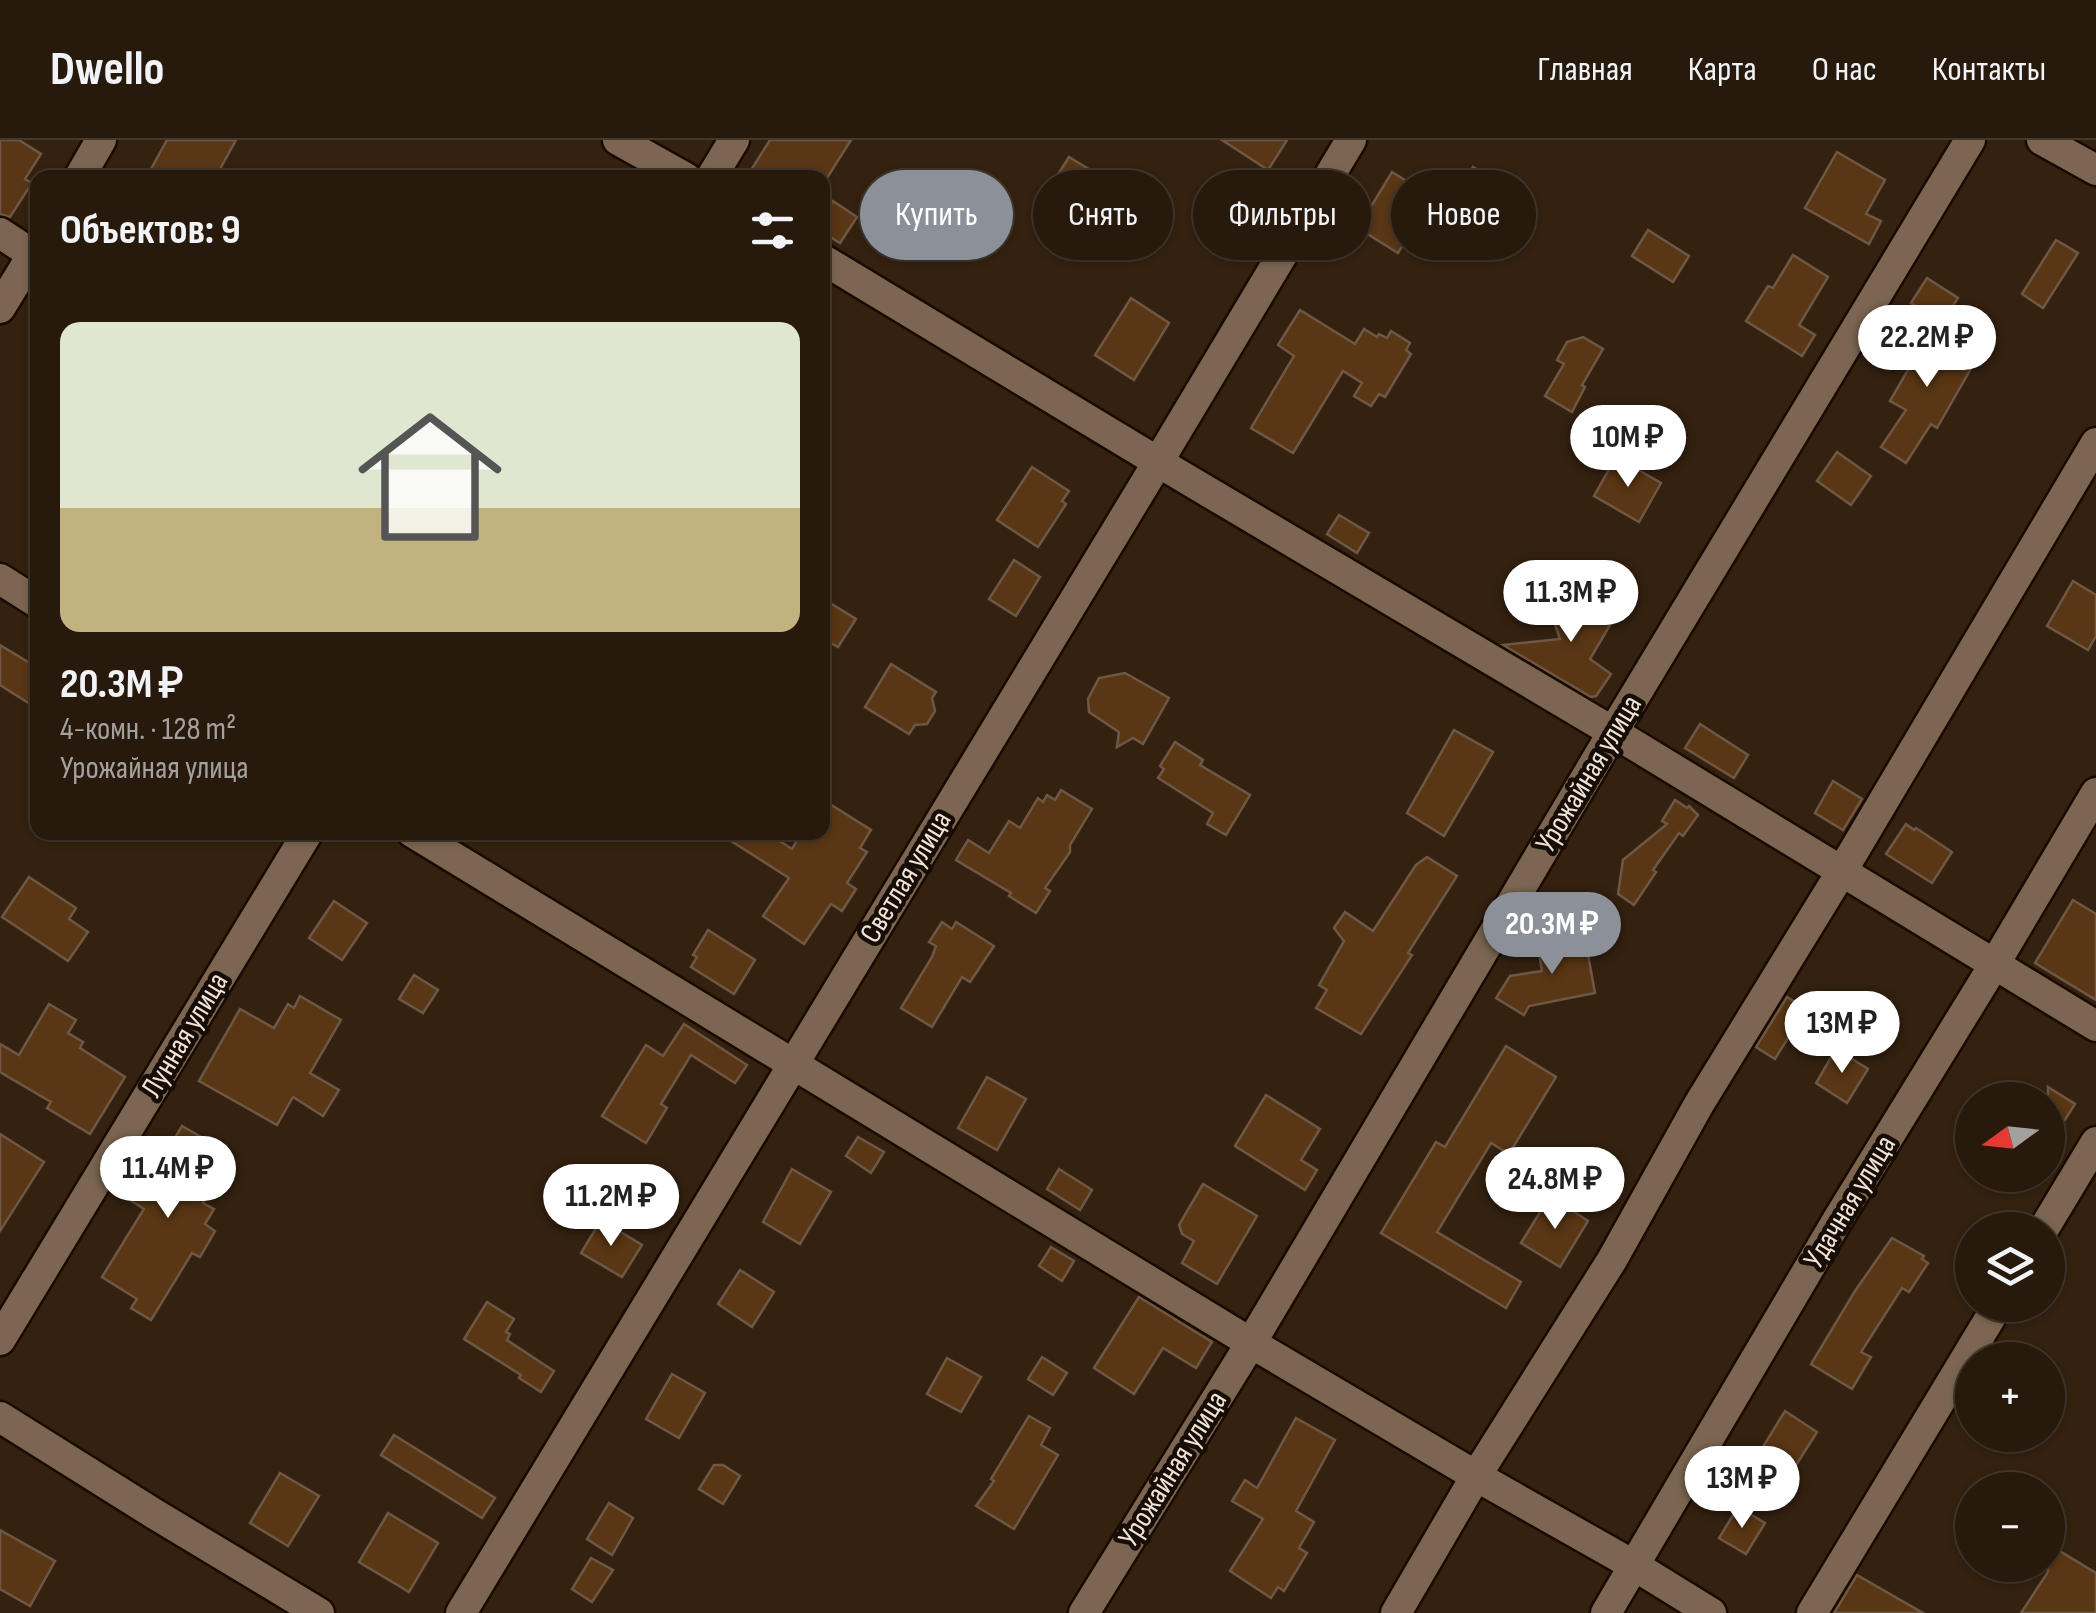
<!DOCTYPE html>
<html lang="ru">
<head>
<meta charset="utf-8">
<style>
  :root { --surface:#27190c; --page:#33261a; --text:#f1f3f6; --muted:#a4a09d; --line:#43382d; --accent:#8c9099 }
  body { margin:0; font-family:"Sofia Sans Condensed",sans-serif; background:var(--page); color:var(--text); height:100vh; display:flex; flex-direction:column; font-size:38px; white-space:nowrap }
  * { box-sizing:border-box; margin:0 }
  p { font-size:32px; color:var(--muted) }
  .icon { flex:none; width:55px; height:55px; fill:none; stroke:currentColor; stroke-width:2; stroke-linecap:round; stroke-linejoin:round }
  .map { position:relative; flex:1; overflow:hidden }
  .sheet { position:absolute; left:30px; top:30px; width:800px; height:670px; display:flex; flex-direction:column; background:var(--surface); border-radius:20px; box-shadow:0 2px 8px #0004,0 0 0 2px var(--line) }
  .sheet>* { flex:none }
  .banner { position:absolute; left:860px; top:30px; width:950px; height:90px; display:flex; gap:20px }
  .needle { width:65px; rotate:255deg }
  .fabs { position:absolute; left:1955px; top:942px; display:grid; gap:20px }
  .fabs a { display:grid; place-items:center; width:110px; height:110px; border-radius:50%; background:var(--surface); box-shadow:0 2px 8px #0004,0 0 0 2px var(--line); font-size:50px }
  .price { position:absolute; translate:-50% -85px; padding:0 22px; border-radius:35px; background:#fff; color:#222; font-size:32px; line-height:65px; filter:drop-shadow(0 2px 5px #0008) }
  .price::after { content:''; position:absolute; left:50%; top:60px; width:30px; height:22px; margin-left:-15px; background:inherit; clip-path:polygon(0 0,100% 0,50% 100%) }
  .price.on { background:var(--accent); color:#fff }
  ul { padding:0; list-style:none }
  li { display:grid; align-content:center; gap:20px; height:530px; padding:0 30px }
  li+li { border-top:2px solid var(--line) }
  li span { display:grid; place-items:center; height:310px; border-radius:20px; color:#555 }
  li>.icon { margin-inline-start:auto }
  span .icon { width:180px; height:180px; fill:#fffc; stroke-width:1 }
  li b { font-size:42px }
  h2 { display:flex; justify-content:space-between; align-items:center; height:120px; padding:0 30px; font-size:42px }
  .pill { padding:0 35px; border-radius:45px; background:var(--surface); box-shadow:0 2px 8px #0004,0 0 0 2px var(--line); font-size:35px; line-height:90px }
  .pill.on { background:var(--accent); color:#fff }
  header { display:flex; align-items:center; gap:60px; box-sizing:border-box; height:140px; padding:0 50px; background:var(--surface); border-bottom:2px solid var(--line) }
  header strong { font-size:48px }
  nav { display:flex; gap:55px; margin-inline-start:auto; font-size:35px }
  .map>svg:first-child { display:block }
</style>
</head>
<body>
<header>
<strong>Dwello</strong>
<nav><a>Главная</a><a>Карта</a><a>О нас</a><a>Контакты</a></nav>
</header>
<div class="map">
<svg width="2096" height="1473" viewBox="0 0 2096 1473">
  <rect width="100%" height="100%" fill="#342110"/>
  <!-- building -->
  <g fill="#593614" stroke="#6e5845" stroke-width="2.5">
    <polygon points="0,0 19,0 41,14 25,39 32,43 10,77 0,74"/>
    <polygon points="167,0 236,0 215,38 146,38"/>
    <polygon points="770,0 851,0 827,38 746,38"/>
    <polygon points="1222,0 1287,0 1268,30"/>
    <polygon points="1837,12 1885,40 1866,74 1881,81 1869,104 1805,68"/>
    <polygon points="1069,17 1100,36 1075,77 1043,58"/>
    <polygon points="1473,27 1501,45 1484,72 1456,54"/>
    <polygon points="1392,32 1432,57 1398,113 1358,88"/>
    <polygon points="833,61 857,77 840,103 822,92 822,77"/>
    <polygon points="1648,90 1689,116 1673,142 1632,116"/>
    <polygon points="2056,100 2078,113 2043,168 2022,154"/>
    <polygon points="1793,115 1828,137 1799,185 1815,195 1802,216 1746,181 1768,146 1773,148"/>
    <polygon points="1927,138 1958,158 1942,183 1911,163"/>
    <polygon points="1131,158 1169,183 1134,240 1095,215"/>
    <polygon points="1300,170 1355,204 1364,189 1377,197 1379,194 1387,198 1391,191 1410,203 1406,210 1411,214 1385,257 1379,254 1371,266 1354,256 1362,243 1343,231 1293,313 1251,288 1294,216 1278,205"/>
    <polygon points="1922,186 1977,218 1937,288 1931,284 1906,323 1881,307 1906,270 1890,261 1912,223 1904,218"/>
    <polygon points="1583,197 1603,209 1582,245 1585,247 1572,272 1545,256 1564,224 1557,220 1567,202"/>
    <polygon points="1837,312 1871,336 1851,365 1817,341"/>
    <polygon points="1616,317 1661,343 1639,382 1594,356"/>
    <polygon points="1032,327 1069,351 1062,361 1066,364 1038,407 997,380"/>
    <polygon points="1339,375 1369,393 1357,413 1327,394"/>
    <polygon points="1014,420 1040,437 1016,476 989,459"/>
    <polygon points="2073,441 2096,455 2096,496 2088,510 2047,486"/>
    <polygon points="1558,452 1574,461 1588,458 1600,466 1602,481 1610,485 1590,519 1611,534 1596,556 1591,557 1503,505 1560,499 1550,470"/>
    <polygon points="822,458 856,479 838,507 822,498"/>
    <polygon points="0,505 38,528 38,569 0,545"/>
    <polygon points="891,524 936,552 932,558 935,571 927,584 915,585 909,594 865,567"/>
    <polygon points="1125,533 1169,558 1143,604 1133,598 1117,607 1119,592 1089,572 1088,559 1099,538"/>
    <polygon points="1700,584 1748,615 1734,638 1685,608"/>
    <polygon points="1454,590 1493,612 1444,696 1407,673"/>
    <polygon points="1175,602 1203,620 1200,625 1250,655 1226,695 1207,684 1213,673 1158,638 1164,629 1160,626"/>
    <polygon points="1833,641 1862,659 1843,690 1815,673"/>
    <polygon points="1061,650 1092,669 1070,705 1070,712 1045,748 1050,751 1036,773 1009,756 1011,753 956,720 968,700 989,713 1009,681 1020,688 1038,658 1043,662 1047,655 1055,660"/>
    <polygon points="822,659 871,690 860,708 867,712 847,743 856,749 842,771 831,764 804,804 763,776 789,738 717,692 766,692 792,709 802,692 822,692"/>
    <polygon points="1675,660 1687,668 1689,666 1698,675 1683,696 1679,693 1653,730 1656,732 1634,765 1618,754 1623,720 1667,684 1662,681"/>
    <polygon points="1906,684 1914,690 1916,688 1952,712 1932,743 1886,714"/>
    <polygon points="1427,717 1457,736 1408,813 1412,815 1361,894 1316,868 1327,850 1319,845 1344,801 1334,788 1345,772 1373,791 1416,725"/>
    <polygon points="29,737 76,768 69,779 88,792 68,821 2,777"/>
    <polygon points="2073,760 2096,774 2096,860 2035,823"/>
    <polygon points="334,761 367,783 342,820 309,798"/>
    <polygon points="942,782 952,789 956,782 994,806 970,842 962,837 932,887 901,868 932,817 936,806 929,802"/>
    <polygon points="708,790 755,820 734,854 691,827 697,817 693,815"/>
    <polygon points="1585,798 1595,853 1529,866 1524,875 1496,858 1510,836 1542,831 1538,807"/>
    <polygon points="414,835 438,850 423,873 399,859"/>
    <polygon points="300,856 341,880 310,933 339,950 323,976 293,957 277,985 199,941 240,869 274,888 288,864 294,868"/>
    <polygon points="1787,857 1806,869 1775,919 1756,907"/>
    <polygon points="49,864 76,880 68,893 83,902 80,908 125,937 90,994 47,968 51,962 0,932 0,904 19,915"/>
    <polygon points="684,884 747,925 735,943 691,915 661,964 667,968 646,1003 602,976 646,905 663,916"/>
    <polygon points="1506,906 1556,937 1509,1014 1491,1003 1437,1092 1521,1142 1506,1168 1381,1093 1436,1002 1445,1007"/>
    <polygon points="1836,909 1868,929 1847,963 1816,943"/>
    <polygon points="987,937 1026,959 997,1010 958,988"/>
    <polygon points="2048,947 2075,964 2048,1007"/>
    <polygon points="1266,955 1320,989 1301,1020 1317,1030 1305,1050 1235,1006"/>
    <polygon points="182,986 231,1014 203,1063 214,1069 205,1084 215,1091 200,1117 192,1113 151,1180 131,1168 137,1159 102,1137 144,1069 127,1058 145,1028 154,1033"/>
    <polygon points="0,994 44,1022 0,1091"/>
    <polygon points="858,997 884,1012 871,1033 846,1016"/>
    <polygon points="792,1029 831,1052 800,1104 763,1082"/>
    <polygon points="1059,1029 1092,1050 1080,1070 1047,1049"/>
    <polygon points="1203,1044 1257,1076 1217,1144 1182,1123 1194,1101 1182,1094 1179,1085"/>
    <polygon points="1550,1056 1588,1081 1560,1127 1521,1103"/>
    <polygon points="601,1080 642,1105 622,1137 581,1113"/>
    <polygon points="1892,1098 1924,1116 1922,1119 1928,1123 1909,1152 1902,1148 1861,1212 1871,1217 1852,1249 1811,1224 1855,1151"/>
    <polygon points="1051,1107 1074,1121 1062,1141 1039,1126"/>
    <polygon points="740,1130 774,1152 752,1187 718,1164"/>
    <polygon points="1139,1157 1212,1202 1196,1228 1163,1208 1134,1254 1094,1228"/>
    <polygon points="487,1162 514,1179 506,1192 510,1194 507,1200 554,1231 541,1252 519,1238 521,1235 464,1199"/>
    <polygon points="1042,1217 1067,1233 1053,1255 1028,1239"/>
    <polygon points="947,1218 981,1237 961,1272 927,1254"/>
    <polygon points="672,1234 705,1253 679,1298 646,1279"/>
    <polygon points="1785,1271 1817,1292 1793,1330 1761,1310"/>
    <polygon points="1029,1276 1050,1288 1041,1305 1058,1315 1014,1389 976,1366 994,1341 991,1339"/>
    <polygon points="1296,1278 1335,1300 1296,1371 1314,1382 1299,1408 1307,1413 1284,1451 1278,1447 1271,1458 1230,1431 1263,1379 1232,1361 1245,1340 1257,1348"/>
    <polygon points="394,1295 495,1358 482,1378 381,1315"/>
    <polygon points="714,1325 723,1325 740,1336 723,1364 699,1349"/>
    <polygon points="280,1333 319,1356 288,1406 250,1383"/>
    <polygon points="609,1363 633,1378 612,1415 587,1399"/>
    <polygon points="1738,1367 1765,1383 1746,1414 1719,1398"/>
    <polygon points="388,1373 438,1403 409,1452 359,1422"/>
    <polygon points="0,1390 55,1421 30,1466 0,1449"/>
    <polygon points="2048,1404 2096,1433 2096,1473 2021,1473 2048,1432"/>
    <polygon points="591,1418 613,1430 592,1462 572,1449"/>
    <polygon points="1857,1435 1923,1473 1834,1473"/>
  </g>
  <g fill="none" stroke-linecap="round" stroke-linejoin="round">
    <defs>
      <g id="minor">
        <polyline points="618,0 686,38"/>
        <polyline points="2042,0 2096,30"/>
        <polyline points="79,38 101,0"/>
        <polyline points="711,38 734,0"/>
        <polyline points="0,93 32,114"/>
        <polyline points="822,119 1158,322 1613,592 2096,886"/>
        <polyline points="0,168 38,106"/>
        <polyline points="0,439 38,463"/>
        <polyline points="412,692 1251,1203 1476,1336 1635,1426 1711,1473"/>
        <polyline points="2043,1090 2096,1002"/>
        <polyline points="0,1200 308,692"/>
        <polyline points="0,1277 153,1373 319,1473"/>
        <polyline points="461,1473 1158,322 1351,0"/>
        <polyline points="1084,1473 1251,1203 1613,592 1970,0"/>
        <polyline points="1396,1473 1476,1336 1612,1120 1699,964 1842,731 2096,303"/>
        <polyline points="1606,1473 1838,1079 1994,825 2096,653"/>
        <polyline points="1812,1473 1998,1165"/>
      </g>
    </defs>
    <!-- minor casing -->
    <use href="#minor" stroke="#1b0a00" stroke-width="35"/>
    <!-- minor -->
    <use href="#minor" stroke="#7c6652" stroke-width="30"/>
  </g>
  <g text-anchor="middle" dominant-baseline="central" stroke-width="9" stroke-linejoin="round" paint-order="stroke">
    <!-- street labels -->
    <g font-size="30" fill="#f0e3d8" stroke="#150d06">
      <text transform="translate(1589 634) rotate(-59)">Урожайная улица</text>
      <text transform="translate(906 737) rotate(-59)">Светлая улица</text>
      <text transform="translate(185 895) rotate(-59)">Лунная улица</text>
      <text transform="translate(1850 1062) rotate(-59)">Удачная улица</text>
      <text transform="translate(1173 1329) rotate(-58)">Урожайная улица</text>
    </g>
  </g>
</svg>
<div class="fabs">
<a><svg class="needle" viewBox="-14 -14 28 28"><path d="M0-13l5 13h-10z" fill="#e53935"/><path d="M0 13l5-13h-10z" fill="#a4a09d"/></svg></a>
<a><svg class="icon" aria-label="layers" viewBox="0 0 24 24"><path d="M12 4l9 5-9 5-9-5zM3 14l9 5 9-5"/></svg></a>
<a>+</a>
<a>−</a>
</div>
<b class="price" style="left:1927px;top:250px">22.2M ₽</b>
<b class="price" style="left:1628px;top:350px">10M ₽</b>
<b class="price" style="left:1571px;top:505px">11.3M ₽</b>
<b class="price on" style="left:1552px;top:837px">20.3M ₽</b>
<b class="price" style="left:1842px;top:936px">13M ₽</b>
<b class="price" style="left:168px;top:1081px">11.4M ₽</b>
<b class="price" style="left:1555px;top:1092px">24.8M ₽</b>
<b class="price" style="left:611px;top:1109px">11.2M ₽</b>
<b class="price" style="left:1742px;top:1391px">13M ₽</b>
<div class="banner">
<a class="pill on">Купить</a>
<a class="pill">Снять</a>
<a class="pill">Фильтры</a>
<a class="pill">Новое</a>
</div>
<section class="sheet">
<h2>Объектов: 9<svg class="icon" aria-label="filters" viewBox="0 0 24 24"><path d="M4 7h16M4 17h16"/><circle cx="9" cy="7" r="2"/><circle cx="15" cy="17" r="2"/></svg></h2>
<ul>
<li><span style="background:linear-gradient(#dfe7d0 60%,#c2b280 0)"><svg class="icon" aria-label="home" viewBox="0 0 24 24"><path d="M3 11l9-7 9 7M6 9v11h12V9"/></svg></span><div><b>20.3M ₽</b><p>4-комн. · 128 m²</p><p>Урожайная улица</p></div></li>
</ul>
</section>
</div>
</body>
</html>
